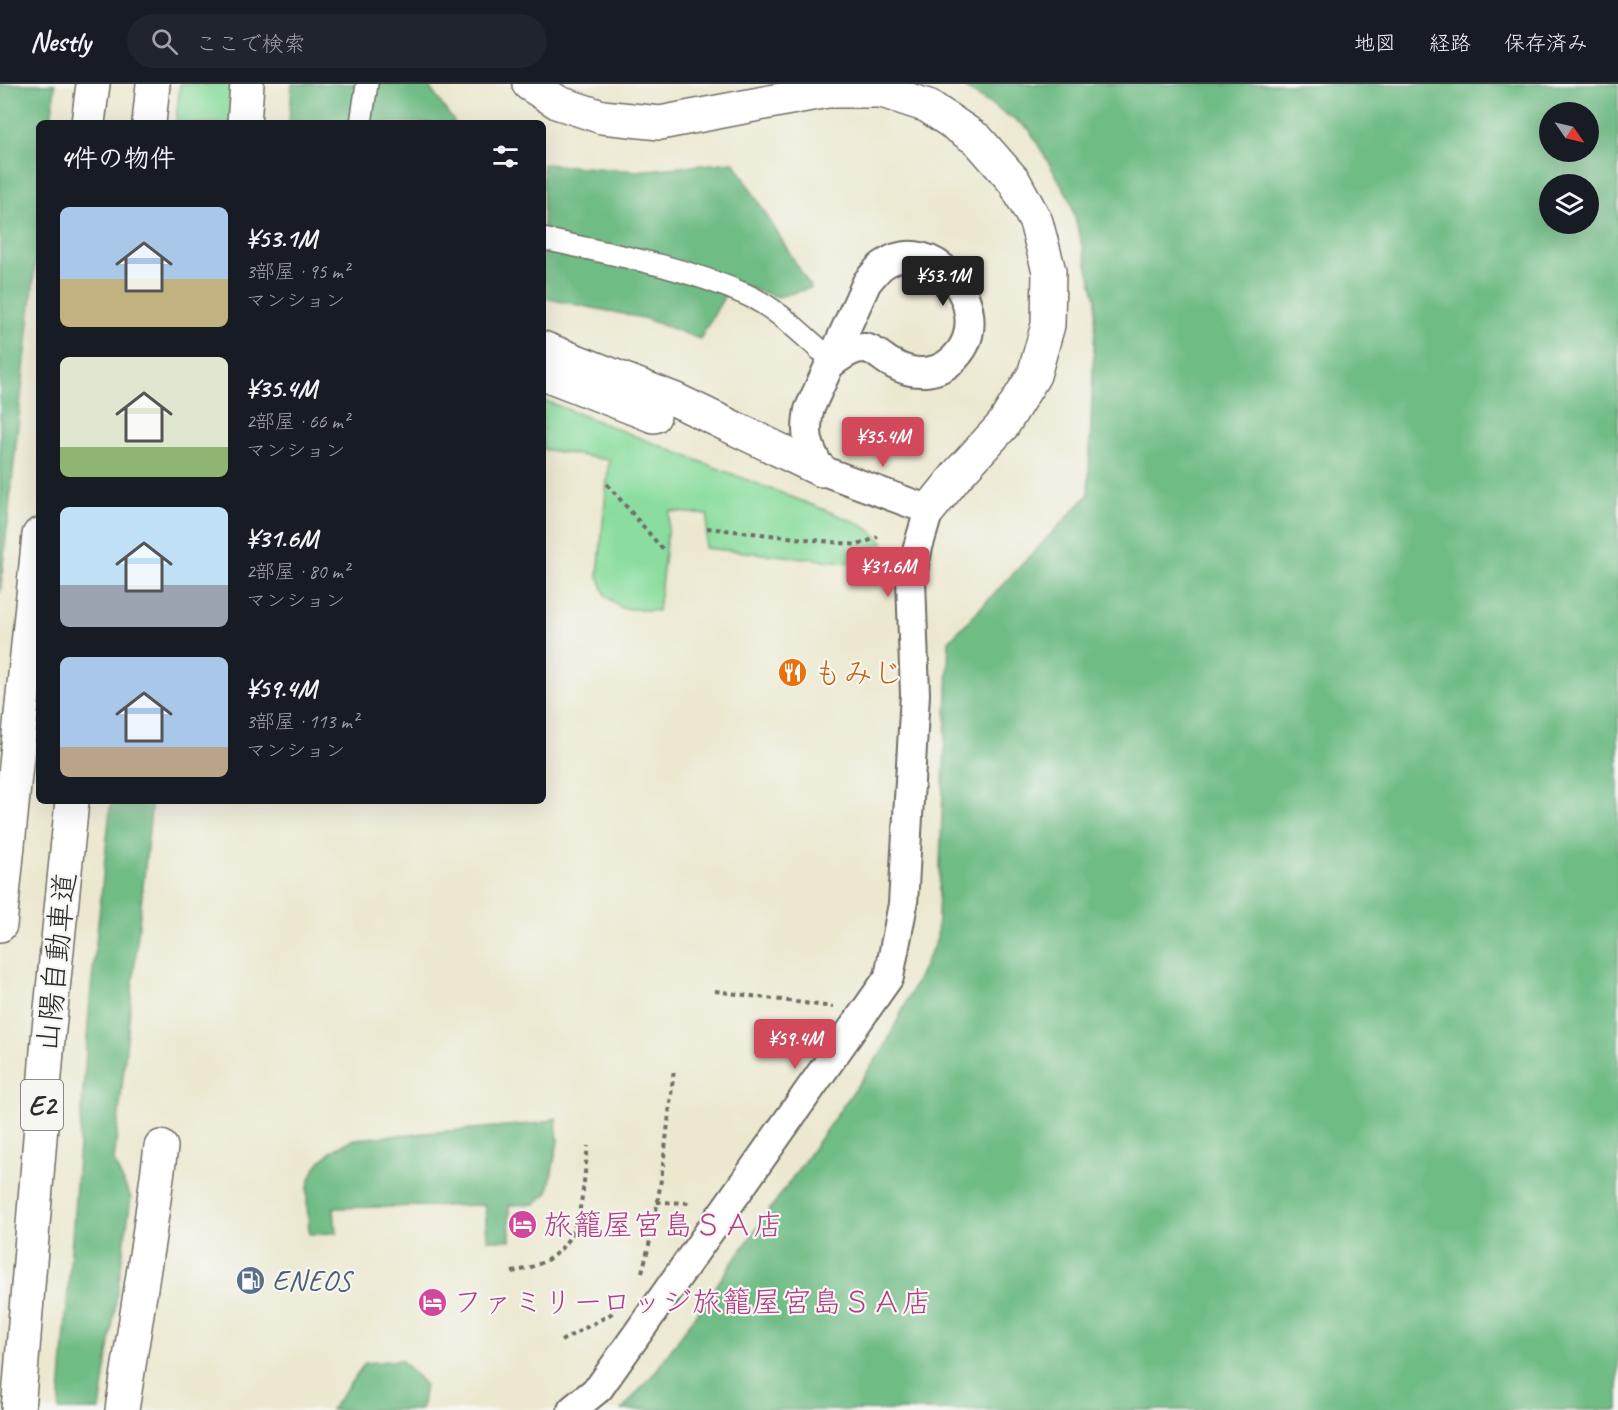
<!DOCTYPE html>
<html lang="ja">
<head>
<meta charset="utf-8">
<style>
  :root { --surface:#171b24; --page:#20242c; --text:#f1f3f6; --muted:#9ea1a6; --line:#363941; --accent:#d1495b }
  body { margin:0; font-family:Caveat,"Klee One",sans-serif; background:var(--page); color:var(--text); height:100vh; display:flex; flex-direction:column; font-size:22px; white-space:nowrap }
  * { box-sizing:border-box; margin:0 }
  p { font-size:20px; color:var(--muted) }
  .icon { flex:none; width:33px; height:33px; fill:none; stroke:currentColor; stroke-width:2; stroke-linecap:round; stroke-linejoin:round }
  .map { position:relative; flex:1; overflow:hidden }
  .drawer { position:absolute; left:36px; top:36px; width:510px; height:684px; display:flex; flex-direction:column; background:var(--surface); border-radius:9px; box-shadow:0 6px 24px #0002 }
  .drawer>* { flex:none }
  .needle { width:39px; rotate:124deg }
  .tools { position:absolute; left:1539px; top:18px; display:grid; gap:12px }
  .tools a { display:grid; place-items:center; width:60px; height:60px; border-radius:50%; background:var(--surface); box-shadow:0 6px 24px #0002; font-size:30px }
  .price { position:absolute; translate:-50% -51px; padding:0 14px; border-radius:6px; background:var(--accent); color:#fff; font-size:20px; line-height:39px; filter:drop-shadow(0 2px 3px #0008) }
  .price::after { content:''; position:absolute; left:50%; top:36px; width:18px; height:14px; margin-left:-9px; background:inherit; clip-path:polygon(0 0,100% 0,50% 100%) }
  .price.on { background:#222; color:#fff }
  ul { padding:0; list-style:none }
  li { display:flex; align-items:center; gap:18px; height:150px; padding:0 24px }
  li span { display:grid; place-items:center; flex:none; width:168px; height:120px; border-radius:9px; color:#555 }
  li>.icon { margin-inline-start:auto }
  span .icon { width:72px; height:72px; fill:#fffc; stroke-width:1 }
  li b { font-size:26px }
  h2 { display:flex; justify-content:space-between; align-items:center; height:72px; padding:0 24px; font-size:26px }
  header { display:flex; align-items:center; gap:36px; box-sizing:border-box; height:84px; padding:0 30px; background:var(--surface); border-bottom:2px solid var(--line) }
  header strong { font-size:28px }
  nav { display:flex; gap:33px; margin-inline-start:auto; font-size:21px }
  .search { width:420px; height:54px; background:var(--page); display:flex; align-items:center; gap:15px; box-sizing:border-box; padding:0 21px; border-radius:33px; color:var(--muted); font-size:22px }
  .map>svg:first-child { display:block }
</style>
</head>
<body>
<header>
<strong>Nestly</strong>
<div class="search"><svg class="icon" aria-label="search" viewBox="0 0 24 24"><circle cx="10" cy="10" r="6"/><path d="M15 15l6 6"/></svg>ここで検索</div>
<nav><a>地図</a><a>経路</a><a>保存済み</a></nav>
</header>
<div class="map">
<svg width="1618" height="1326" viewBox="0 0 1618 1326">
  <rect width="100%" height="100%" fill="#f6f6f2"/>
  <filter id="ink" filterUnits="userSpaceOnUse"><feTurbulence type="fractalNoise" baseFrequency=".0167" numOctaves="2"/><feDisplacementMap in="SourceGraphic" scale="12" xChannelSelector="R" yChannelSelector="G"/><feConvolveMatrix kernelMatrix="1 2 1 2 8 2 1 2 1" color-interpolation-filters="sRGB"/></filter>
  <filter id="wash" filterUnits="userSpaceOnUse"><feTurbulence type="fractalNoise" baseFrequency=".008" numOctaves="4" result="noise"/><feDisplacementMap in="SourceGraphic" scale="24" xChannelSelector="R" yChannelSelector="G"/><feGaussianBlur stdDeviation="1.35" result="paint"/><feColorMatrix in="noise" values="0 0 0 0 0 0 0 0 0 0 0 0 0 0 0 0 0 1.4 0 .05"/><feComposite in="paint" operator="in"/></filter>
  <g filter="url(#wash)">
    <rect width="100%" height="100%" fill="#ece8d0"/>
    <!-- green -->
    <g fill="#8add9e" stroke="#5a8464" stroke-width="1.5">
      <polygon points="180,0 236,0 233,39 176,39"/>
      <polygon points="543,316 858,439 873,448 884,460 856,468 854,479 705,464 708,431 670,427 658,527 621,524 606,512 598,492 609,376 543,365"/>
    </g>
    <!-- forest -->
    <g fill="#6fbc85" stroke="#4d7458" stroke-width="1.5" fill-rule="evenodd">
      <polygon points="0,0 55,0 51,39 39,39 39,146 0,509"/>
      <polygon points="292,0 427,0 455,39 289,39"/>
      <path d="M 959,0 L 1618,0 L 1618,1326 L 622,1326 L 656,1287 L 884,964 L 937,855 L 949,557 L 1088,411 L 1096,215 L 1070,115 L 1029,45 ZM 1550,28 L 1588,28 L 1588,68 L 1550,68 ZM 1550,100 L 1588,100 L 1588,140 L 1550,140 Z"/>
      <polygon points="734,78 811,204 778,213 732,199 700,255 643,234 543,214 543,80 636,87"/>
      <polygon points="111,717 152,717 114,1078 131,1114 100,1326 59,1326 90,915"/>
      <path d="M 556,1034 L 558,1057 L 548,1108 L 535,1120 L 509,1121 L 510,1156 L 487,1156 L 485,1121 L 334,1124 L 336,1149 L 309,1150 C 309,1136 305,1117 308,1103 C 312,1078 333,1064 355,1055 L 541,1039 Z"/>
      <polygon points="401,1276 425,1301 421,1326 331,1326 365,1279"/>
    </g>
  </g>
  <g filter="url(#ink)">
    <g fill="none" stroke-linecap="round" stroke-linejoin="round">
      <defs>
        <g id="pedestrian">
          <polyline points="361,39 367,0"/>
          <path d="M 543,155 C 612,170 682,182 747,211 C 774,223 798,246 820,266"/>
        </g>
        <path id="minor" d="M 572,1326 L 599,1304 L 889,893 L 903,820 L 915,610 L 911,496 L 918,463 L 929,426 L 821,386 C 808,363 804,352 809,326 L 867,198 C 872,193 877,185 883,181 C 935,145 994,225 959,269 C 942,291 916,293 893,280 C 884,276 876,266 865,264 C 853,263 841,272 832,279"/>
        <polyline id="tertiary" points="529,0 559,19 602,33 660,39 827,7 882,7 928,22 978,56 1014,97 1036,138 1049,187 1048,241 1034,291 1003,341 958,390 929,426"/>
        <g id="motorway">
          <polyline points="88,39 93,0"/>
          <polyline points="149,39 153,0"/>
          <polyline points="244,39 247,0"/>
          <polyline points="543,264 676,316 821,386"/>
          <polyline points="543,289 654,332"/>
          <polyline points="0,841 39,451"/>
          <polyline points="18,1326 48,955 72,717"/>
          <polyline points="122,1326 149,1152 161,1063"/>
        </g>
      </defs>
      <!-- pedestrian casing -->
      <use href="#pedestrian" stroke="#6f6d65" stroke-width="24"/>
      <!-- minor casing -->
      <use href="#minor" stroke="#6f6d65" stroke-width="32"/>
      <!-- tertiary casing -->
      <use href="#tertiary" stroke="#6f6d65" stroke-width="36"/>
      <!-- motorway casing -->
      <use href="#motorway" stroke="#6f6d65" stroke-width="36"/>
      <!-- path -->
      <g stroke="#6f6d65" stroke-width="4" stroke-dasharray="4.5 4.5" stroke-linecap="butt">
        <polyline points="607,400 665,468"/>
        <polyline points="707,444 858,461 878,453"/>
        <polyline points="715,907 833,923"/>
        <polyline points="657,1118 693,1119"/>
        <path d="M 512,1188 C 585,1175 580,1123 588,1062"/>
        <path d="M 642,1188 C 661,1122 666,1053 674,985"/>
        <polyline points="561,1257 611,1230 615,1225"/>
      </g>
      <!-- pedestrian -->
      <use href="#pedestrian" stroke="#fff" stroke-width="21"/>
      <!-- minor -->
      <use href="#minor" stroke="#fff" stroke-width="28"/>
      <!-- tertiary -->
      <use href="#tertiary" stroke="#fff" stroke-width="33"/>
      <!-- motorway -->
      <use href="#motorway" stroke="#fff" stroke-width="33"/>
    </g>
  </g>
  <!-- icons -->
  <defs>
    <symbol id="restaurant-disc" viewBox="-11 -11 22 22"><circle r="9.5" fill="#e8710a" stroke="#f6f6f2"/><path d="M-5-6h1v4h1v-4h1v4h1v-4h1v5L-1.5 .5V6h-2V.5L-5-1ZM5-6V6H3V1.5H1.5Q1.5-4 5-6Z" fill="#fff"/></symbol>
    <symbol id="hotel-disc" viewBox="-11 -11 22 22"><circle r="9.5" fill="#d1479c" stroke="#f6f6f2"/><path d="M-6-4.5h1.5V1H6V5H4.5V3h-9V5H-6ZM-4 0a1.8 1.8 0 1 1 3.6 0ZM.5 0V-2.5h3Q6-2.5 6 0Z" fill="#fff"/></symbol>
    <symbol id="fuel-disc" viewBox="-11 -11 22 22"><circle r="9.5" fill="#5c6f8a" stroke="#f6f6f2"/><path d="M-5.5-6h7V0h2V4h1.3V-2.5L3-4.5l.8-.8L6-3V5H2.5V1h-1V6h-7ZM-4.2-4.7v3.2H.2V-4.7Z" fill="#fff"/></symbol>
  </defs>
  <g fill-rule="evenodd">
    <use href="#restaurant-disc" x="776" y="572" width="33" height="33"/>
    <use href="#hotel-disc" x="506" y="1124" width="33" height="33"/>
    <use href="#fuel-disc" x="234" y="1180" width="33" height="33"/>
    <use href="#hotel-disc" x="416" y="1202" width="33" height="33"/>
  </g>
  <g text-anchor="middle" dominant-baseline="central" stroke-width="4.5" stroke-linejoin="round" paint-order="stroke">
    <!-- shield labels -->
    <rect fill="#f6f6f2" stroke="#686867" stroke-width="1.5" x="21" y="996" width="42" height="50" rx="4.5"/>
    <g font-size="28" font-weight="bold" fill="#2b2b2b">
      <text x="42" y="1021">E2</text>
    </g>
    <!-- food labels -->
    <g font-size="30" fill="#c56008" stroke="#f6f6f2" text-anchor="start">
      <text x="813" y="589">もみじ</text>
    </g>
    <!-- street labels -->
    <g font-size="30" fill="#2b2b2b" stroke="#f6f6f2">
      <text transform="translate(56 878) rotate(-84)">山陽自動車道</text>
    </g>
    <!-- hotel labels -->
    <g font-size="30" fill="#b23c85" stroke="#f6f6f2" text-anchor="start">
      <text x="543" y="1141">旅籠屋宮島ＳＡ店</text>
      <text x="453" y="1218">ファミリーロッジ旅籠屋宮島ＳＡ店</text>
    </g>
    <!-- service labels -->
    <g font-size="30" fill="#4e5e75" stroke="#f6f6f2" text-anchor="start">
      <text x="272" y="1196">ENEOS</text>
    </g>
  </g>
</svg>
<div class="tools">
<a><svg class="needle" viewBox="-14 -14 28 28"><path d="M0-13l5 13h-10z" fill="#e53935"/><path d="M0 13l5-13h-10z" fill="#9ea1a6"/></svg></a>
<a><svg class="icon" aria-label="layers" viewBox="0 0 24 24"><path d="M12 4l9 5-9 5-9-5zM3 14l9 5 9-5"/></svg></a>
</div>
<b class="price on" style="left:943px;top:223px">¥53.1M</b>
<b class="price" style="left:883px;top:384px">¥35.4M</b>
<b class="price" style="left:888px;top:514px">¥31.6M</b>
<b class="price" style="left:795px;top:986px">¥59.4M</b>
<section class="drawer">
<h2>4件の物件<svg class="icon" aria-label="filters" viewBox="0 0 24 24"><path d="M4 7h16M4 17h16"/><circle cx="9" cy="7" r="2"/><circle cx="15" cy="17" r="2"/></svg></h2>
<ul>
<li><span style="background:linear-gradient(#a9c7e8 60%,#c2b280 0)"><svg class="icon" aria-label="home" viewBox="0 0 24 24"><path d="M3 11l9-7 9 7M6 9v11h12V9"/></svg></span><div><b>¥53.1M</b><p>3部屋 · 95 m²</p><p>マンション</p></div></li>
<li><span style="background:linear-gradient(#dfe7d0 75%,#8fb573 0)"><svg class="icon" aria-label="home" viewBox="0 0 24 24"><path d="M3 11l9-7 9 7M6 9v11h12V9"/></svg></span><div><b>¥35.4M</b><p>2部屋 · 66 m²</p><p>マンション</p></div></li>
<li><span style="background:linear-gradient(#bfe0f5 65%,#9aa5b1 0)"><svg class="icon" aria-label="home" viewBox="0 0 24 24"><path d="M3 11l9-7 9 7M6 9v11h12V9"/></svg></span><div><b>¥31.6M</b><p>2部屋 · 80 m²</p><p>マンション</p></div></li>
<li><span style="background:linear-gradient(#a9c7e8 75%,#b9a48a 0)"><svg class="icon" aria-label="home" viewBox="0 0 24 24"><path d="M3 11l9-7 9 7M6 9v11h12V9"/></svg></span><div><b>¥59.4M</b><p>3部屋 · 113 m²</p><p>マンション</p></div></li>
</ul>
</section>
</div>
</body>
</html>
